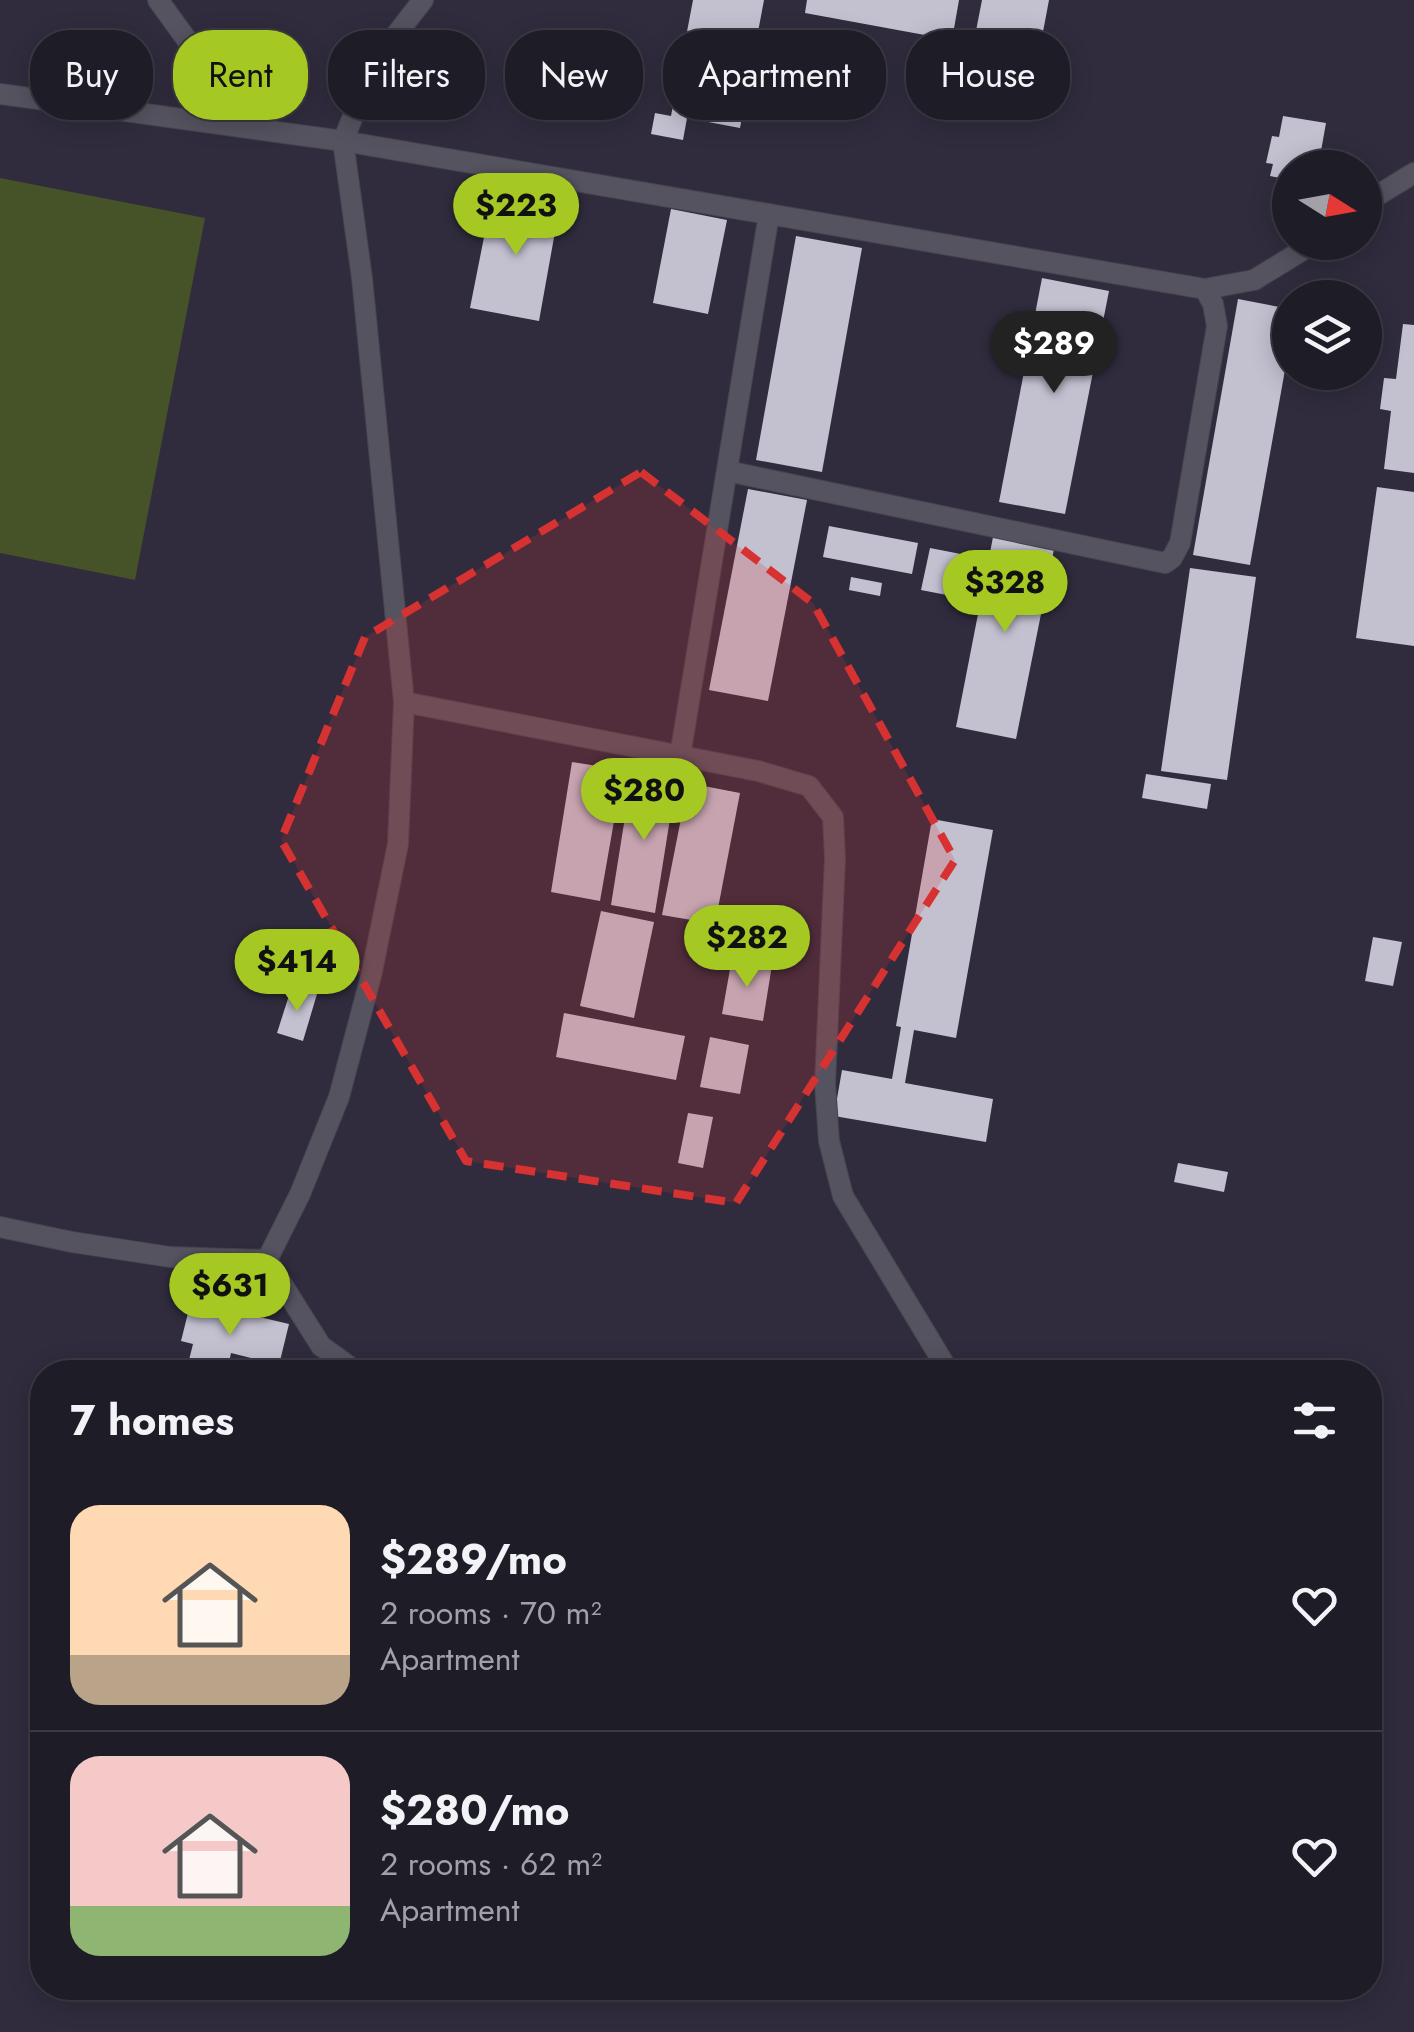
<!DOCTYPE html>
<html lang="en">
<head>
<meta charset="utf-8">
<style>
  :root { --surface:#1e1c26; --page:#26252e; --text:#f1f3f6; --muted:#a1a1a7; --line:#3c3a43; --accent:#a5c823 }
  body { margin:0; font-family:Jost,sans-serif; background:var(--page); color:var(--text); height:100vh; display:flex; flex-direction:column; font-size:38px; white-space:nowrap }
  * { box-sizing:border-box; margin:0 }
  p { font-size:32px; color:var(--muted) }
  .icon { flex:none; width:55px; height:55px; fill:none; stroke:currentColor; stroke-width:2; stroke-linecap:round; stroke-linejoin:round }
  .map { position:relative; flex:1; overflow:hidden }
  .side { position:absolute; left:30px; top:1360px; width:1352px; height:640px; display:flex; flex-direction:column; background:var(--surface); border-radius:40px; box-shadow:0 5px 25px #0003,0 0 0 2px var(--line) }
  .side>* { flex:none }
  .guide { position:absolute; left:30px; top:30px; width:1355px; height:90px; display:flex; gap:20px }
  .needle { width:65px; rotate:101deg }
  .controls { position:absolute; left:1272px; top:150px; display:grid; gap:20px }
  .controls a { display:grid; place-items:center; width:110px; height:110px; border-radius:50%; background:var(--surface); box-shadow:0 5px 25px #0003,0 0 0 2px var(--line); font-size:50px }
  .price { position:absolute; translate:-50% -85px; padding:0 22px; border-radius:35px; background:var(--accent); color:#111; font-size:32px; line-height:65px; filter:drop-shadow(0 2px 5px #0008) }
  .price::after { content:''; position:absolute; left:50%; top:60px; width:30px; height:22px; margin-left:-15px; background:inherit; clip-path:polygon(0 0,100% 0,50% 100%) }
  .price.current { background:#222; color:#fff }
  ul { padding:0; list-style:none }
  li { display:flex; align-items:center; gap:30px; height:250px; padding:0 40px }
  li+li { border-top:2px solid var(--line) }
  li span { display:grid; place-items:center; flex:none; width:280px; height:200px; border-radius:30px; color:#555 }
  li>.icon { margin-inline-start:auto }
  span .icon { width:120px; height:120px; fill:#fffc; stroke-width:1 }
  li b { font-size:42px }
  h2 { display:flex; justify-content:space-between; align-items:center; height:120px; padding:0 40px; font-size:42px }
  .pill { padding:0 35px; border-radius:40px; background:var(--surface); box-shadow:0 5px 25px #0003,0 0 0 2px var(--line); font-size:35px; line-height:90px }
  .pill.current { background:var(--accent); color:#111 }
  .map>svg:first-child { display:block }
</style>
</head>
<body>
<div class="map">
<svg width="1414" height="2032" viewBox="0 0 1414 2032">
  <rect width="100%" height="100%" fill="#282632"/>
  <!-- built -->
  <path fill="#302c3e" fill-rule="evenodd" d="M 0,0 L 1414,0 L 1414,2032 L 0,2032 ZM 1290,168 L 1365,168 L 1365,242 L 1290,242 ZM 1290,298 L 1365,298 L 1365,372 L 1290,372 ZM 42,1372 L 1370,1372 L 1370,1988 L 42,1988 Z"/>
  <!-- pitch -->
  <polygon fill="#465228" points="0,178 205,218 135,580 0,553"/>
  <!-- building -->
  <g fill="#c3c0d0">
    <polygon points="693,0 764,0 740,128 687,118 683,140 651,134 655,113 671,116"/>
    <polygon points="807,0 959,0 952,40 805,13"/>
    <polygon points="982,0 1049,0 1039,53 974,41"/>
    <polygon points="565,38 589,39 587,64 564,62"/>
    <polygon points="1283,116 1326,123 1318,168 1290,168 1290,180 1270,176 1273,164 1266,163 1272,136 1279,137"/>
    <polygon points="499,192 560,204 539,321 470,308 486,227 492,228"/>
    <polygon points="671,209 727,220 708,314 653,303"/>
    <polygon points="796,236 862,248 822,472 756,460"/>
    <polygon points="1042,278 1109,291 1065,514 999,502"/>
    <polygon points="1238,299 1290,309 1290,342 1250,565 1193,555"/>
    <polygon points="1403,324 1414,325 1414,473 1384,469 1391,411 1380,409 1384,378 1396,379"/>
    <polygon points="1377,487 1414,492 1414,646 1356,638"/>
    <polygon points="748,489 807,500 768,701 709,690"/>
    <polygon points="829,526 918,543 912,574 823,557"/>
    <polygon points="994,532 1055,544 1016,739 956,727"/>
    <polygon points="930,548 966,555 957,597 921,590"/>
    <polygon points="1190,568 1256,577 1227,780 1161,771"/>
    <polygon points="851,577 882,583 880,596 849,590"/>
    <polygon points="572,762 623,770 600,901 551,892"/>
    <polygon points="632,773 676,781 655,913 611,905"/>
    <polygon points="1146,774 1211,784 1207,809 1142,798"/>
    <polygon points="688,783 740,793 715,924 662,915"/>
    <polygon points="932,819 993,830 956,1038 914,1030 905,1083 993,1099 986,1142 834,1116 842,1070 892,1079 901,1027 896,1026"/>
    <polygon points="601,911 654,922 634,1018 580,1006"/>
    <polygon points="1373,937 1402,942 1393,986 1365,981"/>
    <polygon points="732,958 772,965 763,1021 722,1014"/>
    <polygon points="292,986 317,994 303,1041 277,1033"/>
    <polygon points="564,1013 685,1036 676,1080 556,1057"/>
    <polygon points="710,1037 749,1045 740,1094 700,1087"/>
    <polygon points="688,1113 713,1117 703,1168 678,1163"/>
    <polygon points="1178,1163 1228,1172 1224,1192 1174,1182"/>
    <polygon points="191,1301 289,1324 279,1365 231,1353 227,1372 186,1372 193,1344 181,1341"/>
  </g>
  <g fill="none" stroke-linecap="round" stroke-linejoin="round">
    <defs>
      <g id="lane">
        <polyline points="158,0 251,128"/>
        <polyline points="0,94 343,141 1205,289 1254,280 1316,242"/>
        <polyline points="1365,203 1414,173"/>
        <polyline points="727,471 1165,563 1172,558 1180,543 1217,326 1213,304 1205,289"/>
        <polyline points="404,702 758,771 809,786 833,817 835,858 825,1084 829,1141 843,1196 949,1372"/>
        <polyline points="680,756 769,214"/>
        <polyline points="0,1227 72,1242 170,1257 267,1260 300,1194 339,1097 371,976 398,844 404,702 362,278 343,141 375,62 423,0"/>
        <polyline points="267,1260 321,1346 357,1372"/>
      </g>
    </defs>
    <!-- lane casing -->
    <use href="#lane" stroke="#46444e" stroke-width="22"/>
    <!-- lane -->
    <use href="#lane" stroke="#555360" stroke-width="20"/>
  </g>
  <!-- marked area -->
  <path fill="#d73232" fill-opacity="0.2" stroke="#d73232" stroke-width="8" stroke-dasharray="20 12" stroke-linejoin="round" d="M 641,472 L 813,603 L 955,860 L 736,1203 L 466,1161 L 281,840 L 365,637 Z"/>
</svg>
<div class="controls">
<a><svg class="needle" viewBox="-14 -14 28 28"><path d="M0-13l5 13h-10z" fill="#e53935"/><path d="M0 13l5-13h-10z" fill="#a1a1a7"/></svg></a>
<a><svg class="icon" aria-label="layers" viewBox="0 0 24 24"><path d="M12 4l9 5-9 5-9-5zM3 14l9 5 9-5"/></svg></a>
</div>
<b class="price" style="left:516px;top:258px">$223</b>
<b class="price current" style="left:1054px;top:396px">$289</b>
<b class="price" style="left:1005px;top:635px">$328</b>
<b class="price" style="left:644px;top:843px">$280</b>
<b class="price" style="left:747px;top:990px">$282</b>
<b class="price" style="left:297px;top:1014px">$414</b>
<b class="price" style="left:230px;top:1338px">$631</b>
<div class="guide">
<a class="pill">Buy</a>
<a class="pill current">Rent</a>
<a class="pill">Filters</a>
<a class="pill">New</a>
<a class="pill">Apartment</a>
<a class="pill">House</a>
</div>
<section class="side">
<h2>7 homes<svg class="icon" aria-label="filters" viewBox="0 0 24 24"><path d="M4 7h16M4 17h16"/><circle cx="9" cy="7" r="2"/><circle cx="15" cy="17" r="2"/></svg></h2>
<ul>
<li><span style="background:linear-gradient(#ffd9b3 75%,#b9a48a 0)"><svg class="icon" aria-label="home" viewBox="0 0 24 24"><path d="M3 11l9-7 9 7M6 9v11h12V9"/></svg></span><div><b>$289/mo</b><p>2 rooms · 70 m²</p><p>Apartment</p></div><svg class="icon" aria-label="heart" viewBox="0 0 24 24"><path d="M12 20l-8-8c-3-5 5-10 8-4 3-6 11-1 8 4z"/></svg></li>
<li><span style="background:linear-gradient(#f6c9c9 75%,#8fb573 0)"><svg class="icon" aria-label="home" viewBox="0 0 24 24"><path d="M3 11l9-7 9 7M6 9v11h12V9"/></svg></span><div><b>$280/mo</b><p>2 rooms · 62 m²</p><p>Apartment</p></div><svg class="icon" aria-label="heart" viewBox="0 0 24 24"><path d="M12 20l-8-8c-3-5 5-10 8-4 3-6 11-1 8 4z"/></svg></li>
</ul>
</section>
</div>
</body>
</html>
